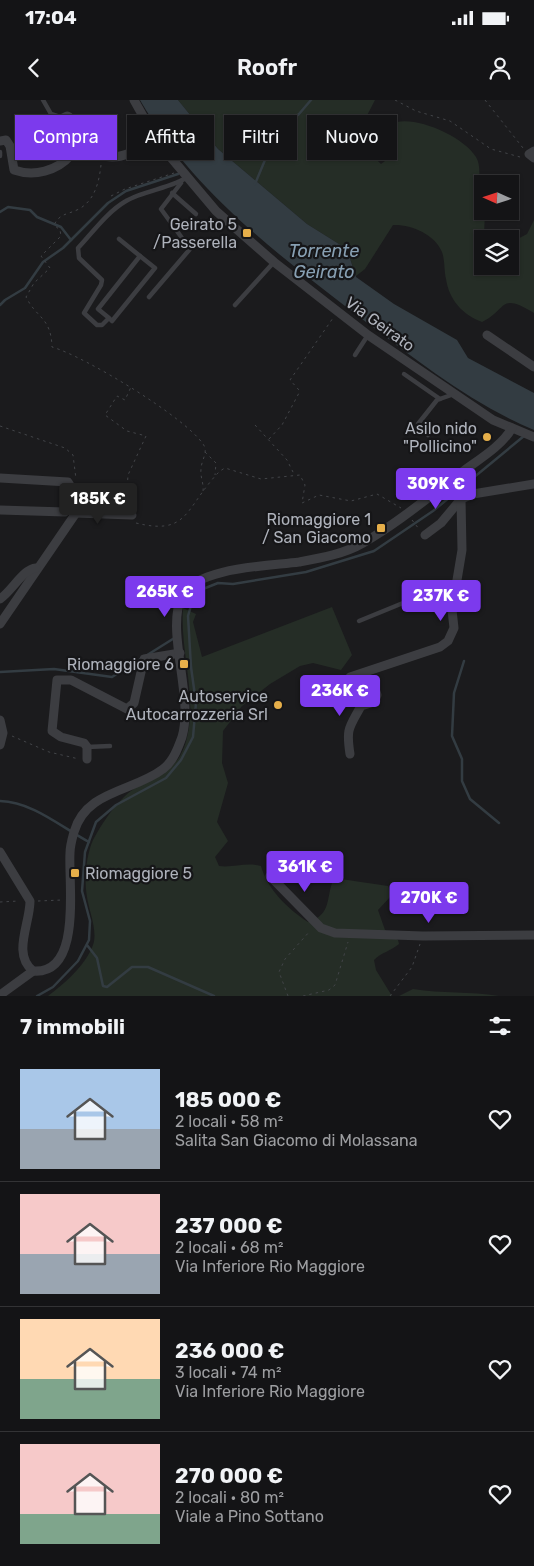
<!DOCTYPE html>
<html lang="it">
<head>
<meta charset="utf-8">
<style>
  :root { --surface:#141416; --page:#212123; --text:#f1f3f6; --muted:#9d9ea1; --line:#333335; --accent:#7c3aed }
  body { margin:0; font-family:Rubik,sans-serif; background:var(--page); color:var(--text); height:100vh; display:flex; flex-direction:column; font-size:19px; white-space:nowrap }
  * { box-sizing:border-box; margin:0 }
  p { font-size:16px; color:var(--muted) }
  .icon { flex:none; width:28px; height:28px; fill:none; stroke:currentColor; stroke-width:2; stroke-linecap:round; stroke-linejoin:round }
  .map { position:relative; height:896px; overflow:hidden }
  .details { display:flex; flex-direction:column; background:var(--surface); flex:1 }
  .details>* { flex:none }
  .guide { position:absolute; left:15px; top:15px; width:505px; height:45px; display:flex; gap:10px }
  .needle { width:32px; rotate:273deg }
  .buttons { position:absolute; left:474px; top:75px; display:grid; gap:10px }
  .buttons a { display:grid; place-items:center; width:45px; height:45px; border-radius:0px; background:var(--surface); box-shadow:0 1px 4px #0004,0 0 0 1px var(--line); font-size:25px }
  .price { position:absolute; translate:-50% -42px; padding:0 11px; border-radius:5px; background:var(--accent); color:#fff; font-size:16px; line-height:32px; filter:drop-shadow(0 1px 2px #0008) }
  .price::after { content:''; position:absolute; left:50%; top:30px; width:15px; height:11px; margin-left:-8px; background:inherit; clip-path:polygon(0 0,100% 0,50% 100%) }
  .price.selected { background:#222; color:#fff }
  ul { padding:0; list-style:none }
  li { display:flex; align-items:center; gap:15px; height:125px; padding:0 20px }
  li+li { border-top:1px solid var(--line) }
  li span { display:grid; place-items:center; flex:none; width:140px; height:100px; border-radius:0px; color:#555 }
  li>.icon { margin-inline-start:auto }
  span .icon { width:60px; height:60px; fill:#fffc; stroke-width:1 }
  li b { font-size:21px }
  h2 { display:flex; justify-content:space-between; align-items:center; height:60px; padding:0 20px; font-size:21px }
  .tag { padding:0 18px; border-radius:0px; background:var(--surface); box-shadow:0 1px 4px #0004,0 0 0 1px var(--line); font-size:18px; line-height:45px }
  .tag.selected { background:var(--accent); color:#fff }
  .status { display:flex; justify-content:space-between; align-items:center; height:35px; padding:0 25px; background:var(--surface); direction:ltr }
  .status svg { height:14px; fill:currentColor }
  header { display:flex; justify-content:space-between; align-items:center; height:65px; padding:0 20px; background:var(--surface); font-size:22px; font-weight:600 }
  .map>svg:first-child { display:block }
</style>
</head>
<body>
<div class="status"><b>17:04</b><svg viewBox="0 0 49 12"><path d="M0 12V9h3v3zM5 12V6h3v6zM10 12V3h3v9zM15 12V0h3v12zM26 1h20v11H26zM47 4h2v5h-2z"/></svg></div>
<header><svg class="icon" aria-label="back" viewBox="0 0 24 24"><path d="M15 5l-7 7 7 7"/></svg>Roofr<svg class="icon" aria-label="person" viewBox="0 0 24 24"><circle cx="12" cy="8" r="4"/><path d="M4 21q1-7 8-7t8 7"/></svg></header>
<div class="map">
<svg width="534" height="896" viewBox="0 0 534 896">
  <rect width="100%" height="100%" fill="#1b1b1d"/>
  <!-- green -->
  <g fill="#252d26">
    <path d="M 178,0 L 375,0 L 358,33 L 366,49 L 381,64 L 397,52 L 395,27 L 397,22 C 419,17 464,37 476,57 C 482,67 478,81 479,92 C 479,99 482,104 482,111 L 485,112 L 484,135 L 486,139 L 482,139 L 482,166 L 510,166 L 510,143 L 527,134 L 534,120 L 534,213 C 499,191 507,210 482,222 C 463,215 449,200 446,179 C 444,171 445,160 442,152 C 435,134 410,124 393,125 L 365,169 L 356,176 L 347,149 L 307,124 L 218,49 Z"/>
    <path d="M 332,507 L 352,555 L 341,570 L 313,563 L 300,566 L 270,584 L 242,606 L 223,631 L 222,663 L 228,683 L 217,722 L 228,741 L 215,757 L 219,766 C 233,768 246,762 261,766 C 267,789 289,810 308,822 C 333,814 325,798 334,778 L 388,786 L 392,795 L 378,810 L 385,830 L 398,840 L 399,844 C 391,851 382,852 374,860 L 376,870 L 392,896 L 48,896 C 65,883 85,866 93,845 C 98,831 89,811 87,797 C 84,780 86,756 93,740 C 101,725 111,710 124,697 C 150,672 179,680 188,633 C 196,592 180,550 183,508 L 196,514 L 193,522 L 202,557 Z"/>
    <path d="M 413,889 C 442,894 470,891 499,896 L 399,896 Z"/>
  </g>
  <!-- water -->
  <path fill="#333c42" d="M 140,0 L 178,0 L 218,49 L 307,124 L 347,149 L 356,177 L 394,204 L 457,240 L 468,258 L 534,293 L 534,330 C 472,304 419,262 366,222 C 281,157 194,93 140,0 Z"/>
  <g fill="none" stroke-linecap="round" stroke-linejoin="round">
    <!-- stream -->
    <g stroke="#333c42" stroke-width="2.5">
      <polyline points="255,84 277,31 299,14 311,0"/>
      <polyline points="0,112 8,107 30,110 37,117 61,127 71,140"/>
      <polyline points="0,205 5,200 25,188 43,162 63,148 108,103 126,91 178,74"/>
      <polyline points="464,561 454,593 452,636 462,659 462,681 470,699 499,723"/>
      <polyline points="0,572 54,569 112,577 176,537"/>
      <path d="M 0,701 C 33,702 61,727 89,742"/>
      <polyline points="87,845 97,858 103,886 107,887 132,867 148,867 214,896"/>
      <polyline points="37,896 53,887 78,861 89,840 90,821 82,791 85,752 96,722 116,705 166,678 181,660 193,637 196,603 191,567 188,516 192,502 203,489 218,483 233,484 306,472 374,451 433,411 524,336"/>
    </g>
    <!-- path -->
    <g stroke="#424448" stroke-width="1" stroke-dasharray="2.5 4" stroke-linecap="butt">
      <polyline points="395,0 416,11 450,21 491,49 520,57"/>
      <polyline points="485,0 523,48"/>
      <polyline points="36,24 46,18"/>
      <path d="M 101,65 C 99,82 95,100 79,109 C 67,115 60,113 54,125 L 60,130 L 61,136 L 41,156 L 50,168 L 34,183 L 26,197 C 37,219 51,217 52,247 C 84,256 185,317 203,344 C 209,351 201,361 201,369 C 200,377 204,383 203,392"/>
      <polyline points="111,96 125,89 174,73"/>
      <polyline points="255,325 287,360 294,374"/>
      <polyline points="0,326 65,348 73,355 76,379"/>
      <polyline points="269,339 282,325 299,293 299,290 290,280 333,218"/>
      <polyline points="205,352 216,363 215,375"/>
      <polyline points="126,406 128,375 146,336 127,331 105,315 117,296 125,300 131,287"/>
      <polyline points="412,420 419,429"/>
      <path d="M 136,423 C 185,435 185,412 211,381 C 215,376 219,371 225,368 L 261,379 L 300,375 L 305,385 L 302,403 L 319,395 L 351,401 L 377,394 L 401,408"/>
      <polyline points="12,636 49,652 79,659"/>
      <polyline points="38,801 62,800"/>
      <polyline points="0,802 19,801"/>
      <polyline points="288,896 279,872 285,859 310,831"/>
      <polyline points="303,896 329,890 335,885 348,842"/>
      <polyline points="390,896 412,867 420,844"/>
    </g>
    <!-- lane -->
    <g stroke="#3c3d41" stroke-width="4.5">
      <polyline points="43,0 51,14 63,18"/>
      <polyline points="0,52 0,56"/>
      <polyline points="172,93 196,114"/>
      <polyline points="119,139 140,156"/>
      <polyline points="149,197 190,149 161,109 181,83"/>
      <polyline points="235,205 274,162"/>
      <path d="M 109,218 L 98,209 L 140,156 L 155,168 L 112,221 L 109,218 L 102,225 L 97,225 L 84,213 L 101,185 L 102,180 L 79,158 L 78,148 C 93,132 107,112 126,101 C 142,91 175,87 187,77"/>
      <polyline points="355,255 368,235"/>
      <polyline points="404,274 440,299"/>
      <polyline points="428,335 418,324 437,300 454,294"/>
      <polyline points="359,521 425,494 444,497 454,495"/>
      <polyline points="87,647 110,646"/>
    </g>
    <!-- street -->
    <g stroke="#3c3d41" stroke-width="9">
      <polyline points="134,0 157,41 216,111 274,162 368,235 493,320 534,337"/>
      <path d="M 0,41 L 6,40 L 10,46 L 14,70 C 34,77 57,71 71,55 C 75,40 62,32 63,18 L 67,16 C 76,17 83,58 113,57 C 127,57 144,46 157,41"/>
      <polyline points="534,51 529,54 534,58"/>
      <polyline points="487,235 534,267"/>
      <polyline points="0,378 68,382 76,395 76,413 0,524"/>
      <polyline points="0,410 65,412"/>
      <polyline points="76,413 132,415"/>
      <polyline points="425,435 441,423 461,399 473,394 534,384"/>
      <path d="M 0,499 C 12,491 23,469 36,468"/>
      <polyline points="0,620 3,633 0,645"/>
      <path d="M 350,654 C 346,628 349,628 361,606 L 374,602 L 377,595 L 376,592 L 352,585 L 349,580 L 350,577 L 440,547 L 448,541 L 454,528 L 452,510 L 462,450 L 461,399"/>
      <polyline points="87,659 87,647 84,643 61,637 52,631 57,580 71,580 127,609 134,603 144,559 180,553"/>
      <path d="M 0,752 L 30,801 C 30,824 12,854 33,871 C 83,875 68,782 70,753 C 70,746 72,739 74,732 C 86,690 133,692 163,669 C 173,662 178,648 182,637 C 194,596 165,530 182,496 C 196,467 270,466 299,462 C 321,458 344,454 363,443 C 398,423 430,396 462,372 C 478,360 502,346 512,328"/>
      <polyline points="270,776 321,828 335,833 423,836 534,835"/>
      <polyline points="0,895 33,871"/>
    </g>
  </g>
  <!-- markers -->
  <g fill="#e6af4a" stroke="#161618" stroke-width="2">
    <rect x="242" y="128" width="10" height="10" rx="2.5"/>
    <circle cx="487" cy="337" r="5"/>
    <rect x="376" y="423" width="10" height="10" rx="2.5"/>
    <rect x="179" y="559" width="10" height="10" rx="2.5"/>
    <circle cx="278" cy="605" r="5"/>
    <rect x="70" y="768" width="10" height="10" rx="2.5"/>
  </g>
  <g text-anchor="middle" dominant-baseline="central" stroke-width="4.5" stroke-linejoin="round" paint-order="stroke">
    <!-- poi labels -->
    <g font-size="16" fill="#aeb2bb" stroke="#161618" text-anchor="end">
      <text x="237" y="124">Geirato 5<tspan x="237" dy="18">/Passerella</tspan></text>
      <text x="477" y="328">Asilo nido<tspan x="477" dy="18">"Pollicino"</tspan></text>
      <text x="371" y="419">Riomaggiore 1<tspan x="371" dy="18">/ San Giacomo</tspan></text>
      <text x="174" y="564">Riomaggiore 6</text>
      <text x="268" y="596">Autoservice<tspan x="268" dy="18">Autocarrozzeria Srl</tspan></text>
      <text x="85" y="773" text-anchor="start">Riomaggiore 5</text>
    </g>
    <!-- street labels -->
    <g font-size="16" fill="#aeb2bb" stroke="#161618">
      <text transform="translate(380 224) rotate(36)">Via Geirato</text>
    </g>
    <!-- water labels -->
    <g font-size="18" font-style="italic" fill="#88a0b3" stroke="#161618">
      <text x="324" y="151">Torrente<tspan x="324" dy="21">Geirato</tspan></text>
    </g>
  </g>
</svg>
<div class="buttons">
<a><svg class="needle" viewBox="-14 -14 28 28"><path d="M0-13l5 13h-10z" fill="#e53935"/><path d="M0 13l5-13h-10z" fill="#9d9ea1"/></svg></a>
<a><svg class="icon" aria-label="layers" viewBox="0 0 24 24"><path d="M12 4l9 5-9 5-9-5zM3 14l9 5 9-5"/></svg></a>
</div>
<b class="price" style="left:436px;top:410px">309K €</b>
<b class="price selected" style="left:98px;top:425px">185K €</b>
<b class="price" style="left:165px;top:518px">265K €</b>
<b class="price" style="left:441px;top:522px">237K €</b>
<b class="price" style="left:340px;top:617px">236K €</b>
<b class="price" style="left:305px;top:793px">361K €</b>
<b class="price" style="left:429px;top:824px">270K €</b>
<div class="guide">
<a class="tag selected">Compra</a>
<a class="tag">Affitta</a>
<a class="tag">Filtri</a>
<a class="tag">Nuovo</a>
</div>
</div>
<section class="details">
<h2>7 immobili<svg class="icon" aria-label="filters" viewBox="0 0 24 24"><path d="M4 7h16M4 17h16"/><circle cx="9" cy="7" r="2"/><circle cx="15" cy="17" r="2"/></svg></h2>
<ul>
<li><span style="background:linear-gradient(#a9c7e8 60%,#9aa5b1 0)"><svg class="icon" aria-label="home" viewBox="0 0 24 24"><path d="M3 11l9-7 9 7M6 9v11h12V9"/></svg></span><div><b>185 000 €</b><p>2 locali · 58 m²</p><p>Salita San Giacomo di Molassana</p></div><svg class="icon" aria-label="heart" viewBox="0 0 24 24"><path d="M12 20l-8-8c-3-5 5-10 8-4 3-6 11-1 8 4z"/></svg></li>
<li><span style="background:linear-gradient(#f6c9c9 60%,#9aa5b1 0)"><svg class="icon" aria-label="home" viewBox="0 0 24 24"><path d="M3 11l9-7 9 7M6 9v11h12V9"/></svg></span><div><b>237 000 €</b><p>2 locali · 68 m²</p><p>Via Inferiore Rio Maggiore</p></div><svg class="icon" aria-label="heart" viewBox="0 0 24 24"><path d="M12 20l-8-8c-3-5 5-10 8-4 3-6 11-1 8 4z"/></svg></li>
<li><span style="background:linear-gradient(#ffd9b3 60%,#7fa58c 0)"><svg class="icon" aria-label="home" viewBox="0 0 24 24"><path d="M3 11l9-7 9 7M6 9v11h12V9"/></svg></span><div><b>236 000 €</b><p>3 locali · 74 m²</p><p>Via Inferiore Rio Maggiore</p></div><svg class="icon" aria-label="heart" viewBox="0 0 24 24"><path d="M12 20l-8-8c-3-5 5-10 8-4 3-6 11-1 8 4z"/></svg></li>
<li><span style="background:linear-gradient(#f6c9c9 70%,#7fa58c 0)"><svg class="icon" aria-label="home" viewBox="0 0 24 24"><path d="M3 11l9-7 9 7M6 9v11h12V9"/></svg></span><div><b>270 000 €</b><p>2 locali · 80 m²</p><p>Viale a Pino Sottano</p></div><svg class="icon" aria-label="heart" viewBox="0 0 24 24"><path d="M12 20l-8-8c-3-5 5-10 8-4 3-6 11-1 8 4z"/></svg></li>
</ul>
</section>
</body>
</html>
